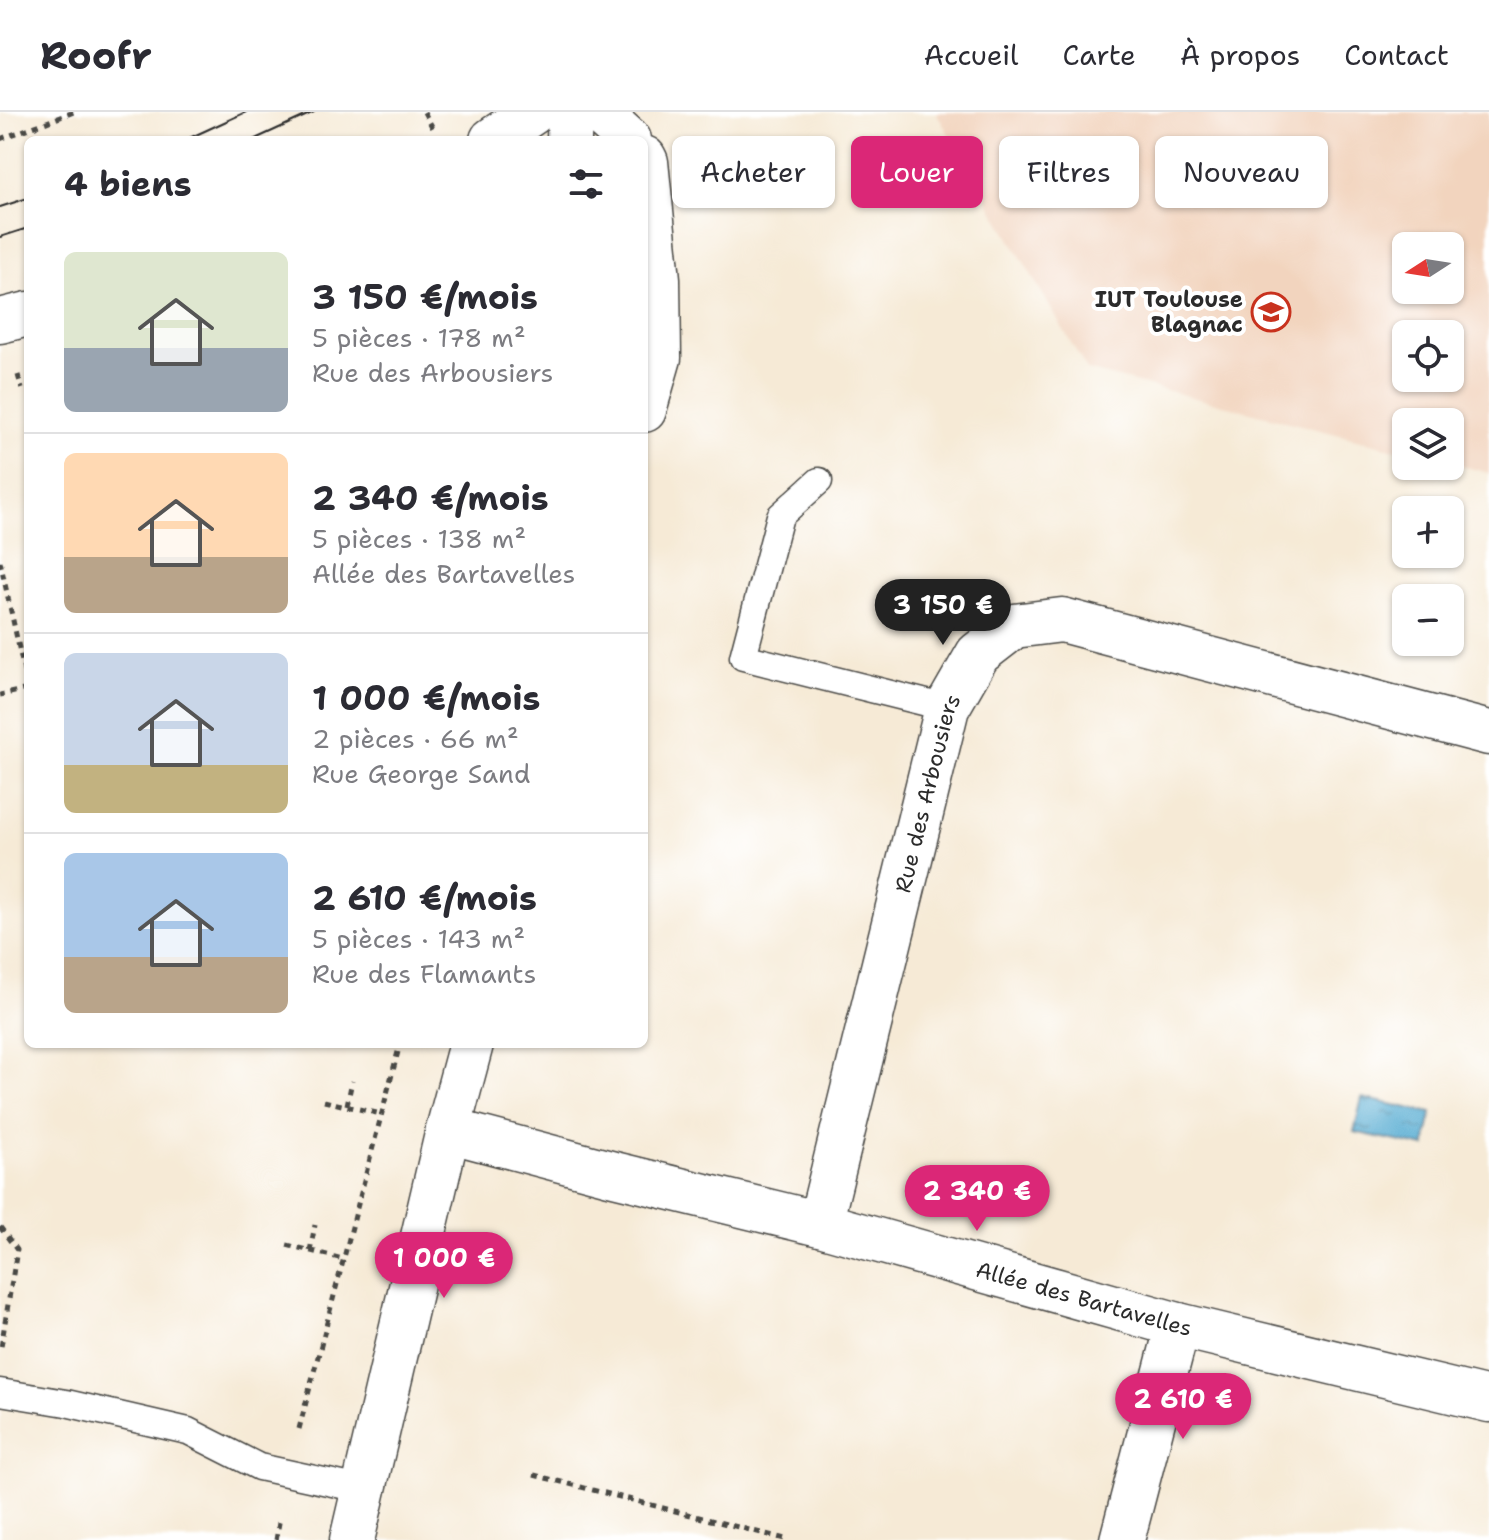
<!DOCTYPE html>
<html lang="fr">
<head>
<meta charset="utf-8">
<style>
  :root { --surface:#fff; --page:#f2f2f3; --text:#2b2b33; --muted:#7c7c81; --line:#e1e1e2; --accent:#db2777 }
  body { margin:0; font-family:"Shantell Sans",sans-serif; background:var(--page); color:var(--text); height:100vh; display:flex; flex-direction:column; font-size:30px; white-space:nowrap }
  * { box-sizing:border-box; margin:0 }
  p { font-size:26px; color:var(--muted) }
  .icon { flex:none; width:44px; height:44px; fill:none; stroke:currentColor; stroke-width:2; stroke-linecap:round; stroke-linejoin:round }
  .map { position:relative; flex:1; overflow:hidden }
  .details { position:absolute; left:24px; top:24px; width:624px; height:912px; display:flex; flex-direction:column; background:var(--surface); border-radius:12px; box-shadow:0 2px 6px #0004 }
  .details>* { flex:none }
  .top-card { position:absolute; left:672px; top:24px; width:696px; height:72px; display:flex; gap:16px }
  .needle { width:52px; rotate:258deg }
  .fabs { position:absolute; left:1392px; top:120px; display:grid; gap:16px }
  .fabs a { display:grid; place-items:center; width:72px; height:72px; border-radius:12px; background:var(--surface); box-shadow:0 2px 6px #0004; font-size:40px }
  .price { position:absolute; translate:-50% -68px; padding:0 18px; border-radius:28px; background:var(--accent); color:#fff; font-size:26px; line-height:52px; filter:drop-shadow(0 2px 4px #0008) }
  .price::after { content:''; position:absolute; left:50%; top:48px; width:24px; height:18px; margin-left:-12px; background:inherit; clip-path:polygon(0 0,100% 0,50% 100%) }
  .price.on { background:#222; color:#fff }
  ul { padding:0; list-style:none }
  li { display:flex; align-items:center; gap:24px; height:200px; padding:0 40px }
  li+li { border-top:2px solid var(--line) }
  li span { display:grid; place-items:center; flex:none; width:224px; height:160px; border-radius:12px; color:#555 }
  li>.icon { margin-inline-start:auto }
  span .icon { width:96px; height:96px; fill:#fffc; stroke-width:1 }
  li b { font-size:34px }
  h2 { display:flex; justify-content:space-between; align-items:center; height:96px; padding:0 40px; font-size:34px }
  .chip { padding:0 28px; border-radius:12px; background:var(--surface); box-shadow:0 2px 6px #0004; font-size:28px; line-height:72px }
  .chip.on { background:var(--accent); color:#fff }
  header { display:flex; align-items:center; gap:48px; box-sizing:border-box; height:112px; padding:0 40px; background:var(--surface); border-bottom:2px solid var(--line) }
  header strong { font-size:38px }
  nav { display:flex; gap:44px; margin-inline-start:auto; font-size:28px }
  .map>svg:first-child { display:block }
</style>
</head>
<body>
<header>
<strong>Roofr</strong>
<nav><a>Accueil</a><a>Carte</a><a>À propos</a><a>Contact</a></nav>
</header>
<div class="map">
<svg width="1489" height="1428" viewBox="0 0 1489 1428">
  <defs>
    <pattern id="water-ripples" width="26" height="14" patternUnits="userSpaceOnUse" patternTransform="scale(2)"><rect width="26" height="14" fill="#55abd1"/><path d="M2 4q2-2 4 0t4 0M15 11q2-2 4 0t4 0" fill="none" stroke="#478baa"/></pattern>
  </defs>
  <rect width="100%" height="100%" fill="#fff"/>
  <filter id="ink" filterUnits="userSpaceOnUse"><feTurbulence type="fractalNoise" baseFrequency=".0125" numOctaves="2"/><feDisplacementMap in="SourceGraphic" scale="16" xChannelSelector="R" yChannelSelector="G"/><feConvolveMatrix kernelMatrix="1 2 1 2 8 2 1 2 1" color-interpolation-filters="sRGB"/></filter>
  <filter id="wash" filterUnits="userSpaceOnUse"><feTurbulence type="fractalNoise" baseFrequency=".006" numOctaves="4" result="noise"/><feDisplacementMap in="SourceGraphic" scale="32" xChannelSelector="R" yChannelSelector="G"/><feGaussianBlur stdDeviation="1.8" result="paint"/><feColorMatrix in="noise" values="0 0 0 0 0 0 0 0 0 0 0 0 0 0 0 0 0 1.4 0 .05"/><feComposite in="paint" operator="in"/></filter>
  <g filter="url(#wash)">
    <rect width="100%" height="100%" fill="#f6ead6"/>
    <!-- built -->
    <path fill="#f2d4be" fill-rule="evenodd" d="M 936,0 L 1489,0 L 1489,361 L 1450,351 L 1450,310 L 1406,310 L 1406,340 L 1087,258 ZM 1406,134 L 1450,134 L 1450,178 L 1406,178 ZM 1406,222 L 1450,222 L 1450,266 L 1406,266 Z"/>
    <!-- water -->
    <polygon fill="url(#water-ripples)" stroke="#406b7e" stroke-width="2" points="1362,986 1432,1001 1425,1035 1354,1020"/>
  </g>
  <g filter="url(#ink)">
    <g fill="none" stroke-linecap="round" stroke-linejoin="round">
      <defs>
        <g id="service">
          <polyline points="819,369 780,404 743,545 947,596"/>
          <polyline points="0,1280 66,1291 188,1319 259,1355 365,1378"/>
        </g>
        <g id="minor">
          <polyline points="598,0 629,28"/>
          <polyline points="492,28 533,0"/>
          <polyline points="569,28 570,0"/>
          <polyline points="644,46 646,50 658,167 659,246 644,298"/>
          <polyline points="0,209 28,202"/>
          <path id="s1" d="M 448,1018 L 610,1061 L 820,1112 L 1178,1213 L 1489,1288"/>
          <path id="s2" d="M 820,1112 L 947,596 L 978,542 L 1014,514 L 1062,508 L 1489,621"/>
          <polyline points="352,1428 448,1018 471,932"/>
          <polyline points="1122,1428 1178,1213"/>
        </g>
      </defs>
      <!-- service casing -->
      <use href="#service" stroke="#494845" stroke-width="29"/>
      <!-- minor casing -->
      <use href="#minor" stroke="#494845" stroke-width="47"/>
      <!-- path -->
      <g stroke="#494845" stroke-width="5" stroke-dasharray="6 6" stroke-linecap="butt">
        <polyline points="424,0 435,20"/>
        <polyline points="0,27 74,0"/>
        <polyline points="18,263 22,277"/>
        <polyline points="0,449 28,577 0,583"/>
        <polyline points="324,989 381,1002"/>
        <polyline points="347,993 352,969"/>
        <polyline points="0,1115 17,1138 1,1235"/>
        <polyline points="287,1133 343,1147"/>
        <polyline points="310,1139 315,1113"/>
        <polyline points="299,1317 400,932"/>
        <polyline points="534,1363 789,1428"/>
        <polyline points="276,1428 280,1405"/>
      </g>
      <!-- service -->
      <use href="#service" stroke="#fff" stroke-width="26"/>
      <!-- minor -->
      <use href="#minor" stroke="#fff" stroke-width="44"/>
      <!-- tram -->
      <g stroke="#2b2b2b" stroke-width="2">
        <polyline points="185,28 246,0"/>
        <polyline points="253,28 314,0"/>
        <polyline points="0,95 28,86"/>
        <polyline points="0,125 28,116"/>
      </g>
    </g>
  </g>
  <!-- icons -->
  <defs>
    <symbol id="university-ring" viewBox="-11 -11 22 22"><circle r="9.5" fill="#fff" stroke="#c8321e" stroke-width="1.5"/><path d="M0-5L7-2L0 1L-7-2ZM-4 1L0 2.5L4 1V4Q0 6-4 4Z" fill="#c8321e"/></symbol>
  </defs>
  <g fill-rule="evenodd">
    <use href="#university-ring" x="1249" y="178" width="44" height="44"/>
  </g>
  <g text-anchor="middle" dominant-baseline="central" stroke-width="8" stroke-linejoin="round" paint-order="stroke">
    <!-- poi labels -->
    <g font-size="22" font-weight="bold" fill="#2b2b2b" stroke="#fff" text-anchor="end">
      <text x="1243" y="187">IUT Toulouse<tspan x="1243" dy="25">Blagnac</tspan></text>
    </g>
    <!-- street labels -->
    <g font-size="22" fill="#2b2b2b" stroke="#fff">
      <text stroke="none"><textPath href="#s2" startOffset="444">Rue des Arbousiers</textPath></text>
      <text stroke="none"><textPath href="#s1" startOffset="658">Allée des Bartavelles</textPath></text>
    </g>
  </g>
</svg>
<div class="fabs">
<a><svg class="needle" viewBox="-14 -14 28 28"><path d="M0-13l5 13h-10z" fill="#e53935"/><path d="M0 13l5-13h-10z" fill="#7c7c81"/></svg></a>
<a><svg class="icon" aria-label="locate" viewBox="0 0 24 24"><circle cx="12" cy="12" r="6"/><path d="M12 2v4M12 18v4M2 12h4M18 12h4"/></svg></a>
<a><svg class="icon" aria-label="layers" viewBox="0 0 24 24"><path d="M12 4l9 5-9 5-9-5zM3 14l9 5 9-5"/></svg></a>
<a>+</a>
<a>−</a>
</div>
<b class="price on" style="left:943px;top:535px">3 150 €</b>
<b class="price" style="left:977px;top:1121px">2 340 €</b>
<b class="price" style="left:444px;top:1188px">1 000 €</b>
<b class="price" style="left:1183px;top:1329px">2 610 €</b>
<div class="top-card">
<a class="chip">Acheter</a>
<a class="chip on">Louer</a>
<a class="chip">Filtres</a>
<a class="chip">Nouveau</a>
</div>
<section class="details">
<h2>4 biens<svg class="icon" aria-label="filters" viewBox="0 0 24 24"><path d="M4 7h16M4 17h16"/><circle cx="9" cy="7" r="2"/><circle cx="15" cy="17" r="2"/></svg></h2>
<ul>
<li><span style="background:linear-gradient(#dfe7d0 60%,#9aa5b1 0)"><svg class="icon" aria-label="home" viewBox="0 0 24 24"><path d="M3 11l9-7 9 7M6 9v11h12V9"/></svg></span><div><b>3 150 €/mois</b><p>5 pièces · 178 m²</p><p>Rue des Arbousiers</p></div></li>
<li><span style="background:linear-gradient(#ffd9b3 65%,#b9a48a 0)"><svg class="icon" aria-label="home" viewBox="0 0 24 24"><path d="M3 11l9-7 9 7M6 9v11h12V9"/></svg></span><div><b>2 340 €/mois</b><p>5 pièces · 138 m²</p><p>Allée des Bartavelles</p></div></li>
<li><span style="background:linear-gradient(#c9d6e8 70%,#c2b280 0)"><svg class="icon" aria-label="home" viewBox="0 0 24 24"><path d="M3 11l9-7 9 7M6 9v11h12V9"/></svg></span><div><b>1 000 €/mois</b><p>2 pièces · 66 m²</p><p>Rue George Sand</p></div></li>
<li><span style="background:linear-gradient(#a9c7e8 65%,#b9a48a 0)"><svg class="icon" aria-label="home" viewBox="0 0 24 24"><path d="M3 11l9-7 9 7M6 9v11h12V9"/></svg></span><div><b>2 610 €/mois</b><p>5 pièces · 143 m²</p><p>Rue des Flamants</p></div></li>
</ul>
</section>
</div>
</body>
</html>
